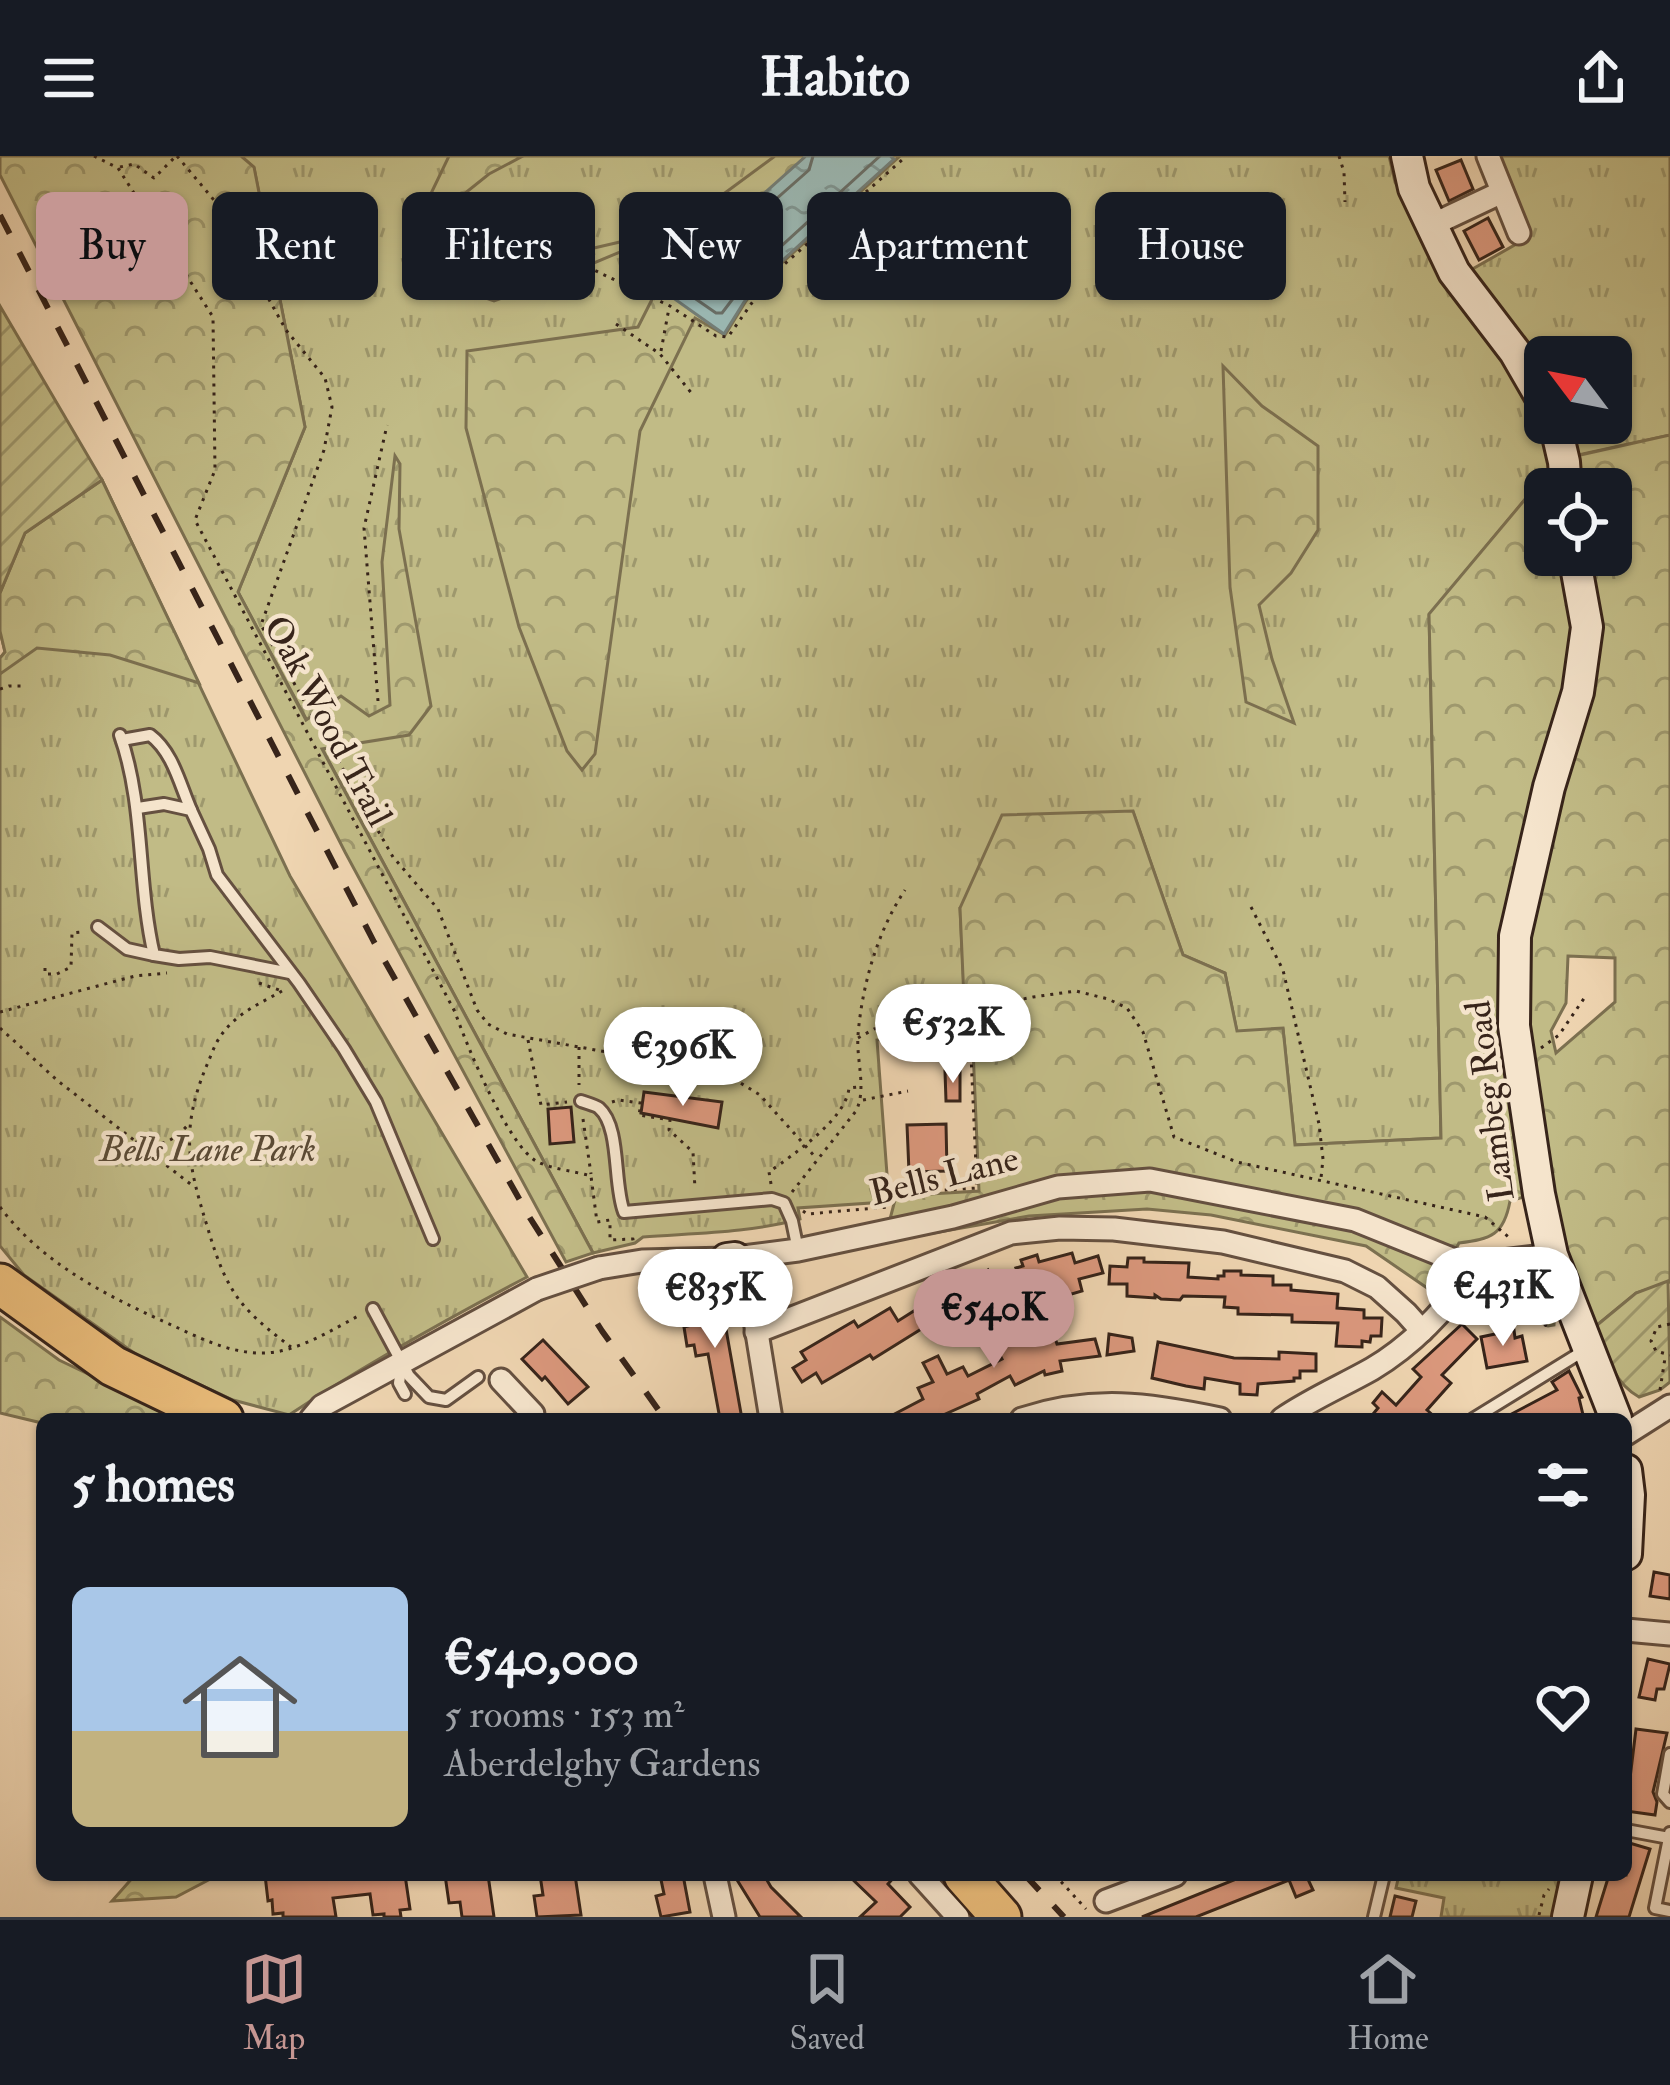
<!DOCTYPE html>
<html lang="en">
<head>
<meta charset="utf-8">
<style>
  :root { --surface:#171b24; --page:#242831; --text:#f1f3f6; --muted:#9ea1a6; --line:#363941; --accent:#c59692 }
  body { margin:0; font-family:"IM FELL Double Pica",serif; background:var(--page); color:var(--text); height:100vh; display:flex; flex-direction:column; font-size:45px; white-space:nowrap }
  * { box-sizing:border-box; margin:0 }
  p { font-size:39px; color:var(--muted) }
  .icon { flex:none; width:66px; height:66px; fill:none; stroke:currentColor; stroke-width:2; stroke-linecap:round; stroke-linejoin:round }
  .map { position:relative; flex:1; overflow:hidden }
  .details { position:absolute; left:36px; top:1257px; width:1596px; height:468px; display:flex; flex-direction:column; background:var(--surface); border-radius:18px; box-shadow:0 3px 9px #0004 }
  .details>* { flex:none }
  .banner { position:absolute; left:36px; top:36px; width:1599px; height:108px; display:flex; gap:24px }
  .needle { width:78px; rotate:302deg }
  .buttons { position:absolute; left:1524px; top:180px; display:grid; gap:24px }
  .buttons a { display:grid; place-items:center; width:108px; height:108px; border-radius:18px; background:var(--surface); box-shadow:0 3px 9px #0004; font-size:60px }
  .price { position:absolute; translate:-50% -102px; padding:0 27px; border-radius:42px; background:#fff; color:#222; font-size:39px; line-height:78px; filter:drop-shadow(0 3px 6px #0008) }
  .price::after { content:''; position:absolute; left:50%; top:72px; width:36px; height:27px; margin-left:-18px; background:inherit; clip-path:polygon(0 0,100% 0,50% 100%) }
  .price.selected { background:var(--accent); color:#111 }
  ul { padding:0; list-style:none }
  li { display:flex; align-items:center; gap:36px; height:300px; padding:0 36px }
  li+li { border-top:3px solid var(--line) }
  li span { display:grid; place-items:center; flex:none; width:336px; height:240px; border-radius:18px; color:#555 }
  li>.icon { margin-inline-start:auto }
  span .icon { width:144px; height:144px; fill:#fffc; stroke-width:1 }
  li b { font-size:51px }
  h2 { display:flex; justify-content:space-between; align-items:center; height:144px; padding:0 36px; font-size:51px }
  .pill { padding:0 42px; border-radius:18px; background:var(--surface); box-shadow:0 3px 9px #0004; font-size:42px; line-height:108px }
  .pill.selected { background:var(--accent); color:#111 }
  header { display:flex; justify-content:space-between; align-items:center; height:156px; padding:0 36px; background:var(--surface); font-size:54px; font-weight:800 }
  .menu { display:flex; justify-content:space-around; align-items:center; height:168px; border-top:3px solid var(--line); background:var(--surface); font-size:33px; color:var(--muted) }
  .menu a { display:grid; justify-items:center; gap:6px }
  .menu .selected { color:var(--accent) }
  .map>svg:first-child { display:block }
</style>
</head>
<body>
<header><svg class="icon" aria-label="menu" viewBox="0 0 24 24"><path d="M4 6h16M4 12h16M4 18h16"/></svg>Habito<svg class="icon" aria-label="share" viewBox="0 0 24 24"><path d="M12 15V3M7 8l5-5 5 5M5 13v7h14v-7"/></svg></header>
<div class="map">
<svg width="1670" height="1761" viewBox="0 0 1670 1761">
  <defs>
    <pattern id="grass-tufts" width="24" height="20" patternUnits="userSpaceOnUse" patternTransform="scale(3)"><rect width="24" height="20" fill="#c1bb86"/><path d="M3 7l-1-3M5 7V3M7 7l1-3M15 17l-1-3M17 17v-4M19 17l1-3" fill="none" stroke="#9e986d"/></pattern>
    <pattern id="forest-crowns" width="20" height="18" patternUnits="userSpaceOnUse" patternTransform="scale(3)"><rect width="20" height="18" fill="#c1bb86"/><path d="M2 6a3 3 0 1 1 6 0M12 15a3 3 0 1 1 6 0" fill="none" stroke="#9e986d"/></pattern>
    <pattern id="garden-furrows" width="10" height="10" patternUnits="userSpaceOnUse" patternTransform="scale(3)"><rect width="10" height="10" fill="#c1bb86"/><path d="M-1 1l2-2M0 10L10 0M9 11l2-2" fill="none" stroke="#9e986d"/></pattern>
    <pattern id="water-ripples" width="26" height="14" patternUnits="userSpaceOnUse" patternTransform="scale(3)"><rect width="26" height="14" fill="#9bb8b3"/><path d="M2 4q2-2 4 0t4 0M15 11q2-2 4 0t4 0" fill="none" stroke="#7f9591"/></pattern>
  </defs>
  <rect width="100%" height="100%" fill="#efd5b1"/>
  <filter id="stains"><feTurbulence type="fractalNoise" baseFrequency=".00167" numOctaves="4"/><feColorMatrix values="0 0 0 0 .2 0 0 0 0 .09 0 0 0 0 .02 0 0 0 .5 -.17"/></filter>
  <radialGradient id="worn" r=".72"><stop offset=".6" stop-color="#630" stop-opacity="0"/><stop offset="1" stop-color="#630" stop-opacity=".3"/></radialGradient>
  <!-- grass -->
  <g fill="url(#grass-tufts)" stroke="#7c7050" stroke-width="3">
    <path d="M 241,0 L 1389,0 L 1395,26 L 1453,129 L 1508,214 L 1558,304 L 1429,459 L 1441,982 L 1295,989 L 1283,873 L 1237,876 L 1225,817 L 1183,799 L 1133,656 L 960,752 L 966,874 L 877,884 L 888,1032 L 885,1046 L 798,1052 L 800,1063 C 749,1077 695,1077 643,1081 L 635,1087 L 593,1097 L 238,436 L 305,271 L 254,12 Z"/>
    <polygon points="1498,0 1670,0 1670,279 1569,301 1566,267 1611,267 1611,201 1545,201 1545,227 1469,115 1527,82"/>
    <path d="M 102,324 L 290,720 L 527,1121 C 445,1164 366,1208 289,1259 L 233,1244 L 137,1199 L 24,1119 L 0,1090 L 0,502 L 5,496 L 0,475 L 0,437 Z"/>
    <polygon points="1399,1719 1562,1719 1553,1761 1441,1761 1444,1742 1396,1732"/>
  </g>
  <!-- forest -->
  <g fill="url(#forest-crowns)" stroke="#7c7050" stroke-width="3" fill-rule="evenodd">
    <polygon points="0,0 241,0 254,11 305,271 238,436 306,564 341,540 369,560 390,549 382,406 395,300 400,308 399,373 431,550 409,579 322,593 593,1097 566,1106 345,696 0,19"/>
    <polygon points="449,0 523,0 489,18 449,50 450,98 486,117 676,73 775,0 806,0 777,28 744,146 762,123 893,3 890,0 900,0 763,124 746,145 725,179 695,162 640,275 595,598 582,614 567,595 519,471 466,272 467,195 638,171 674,100 620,96 558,122 494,145 457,132 427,100 424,52"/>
    <polygon points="1223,210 1262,250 1318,290 1318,374 1291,417 1259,449 1272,503 1294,567 1246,546 1230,431"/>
    <path d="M 1670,279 L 1670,1126 L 1636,1137 L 1596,1170 L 1567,1098 L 1550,1033 L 1510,1045 C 1504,1079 1491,1083 1459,1087 L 1433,1136 L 1366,1090 L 1211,1059 L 1147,1053 L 1029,1060 L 894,1084 L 890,1063 L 896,1040 L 979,1035 L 971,845 L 964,844 L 960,752 L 1002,659 L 1133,655 L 1183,799 L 1225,817 L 1237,875 L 1283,872 L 1295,989 L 1441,982 L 1429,458 L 1558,304 ZM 1545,333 L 1611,333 L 1611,399 L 1545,399 ZM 1568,800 L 1615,802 L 1615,846 L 1556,897 L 1551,875 L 1566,847 Z"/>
    <polygon points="102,324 199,527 110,499 37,492 0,518 0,502 5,496 0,475 0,437 25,377"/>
    <polygon points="0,1161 59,1204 182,1263 42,1263 42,1267 0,1257"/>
    <polygon points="135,1719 218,1719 176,1741 112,1745"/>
  </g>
  <!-- garden -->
  <g fill="url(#garden-furrows)" stroke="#7c7050" stroke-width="3">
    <polygon points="0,150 102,324 25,377 0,437"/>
    <path d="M 1668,1125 L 1670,1226 L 1660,1234 L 1639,1241 C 1613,1227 1605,1196 1596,1170 L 1636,1137 Z"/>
    <path d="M 1520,1127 C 1538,1137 1556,1147 1554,1169 L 1548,1170 L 1508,1149 Z"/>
  </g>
  <!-- water -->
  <polygon fill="url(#water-ripples)" stroke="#737d76" stroke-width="3" points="806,0 890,0 894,3 762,123 744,146 724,178 669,139 703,92"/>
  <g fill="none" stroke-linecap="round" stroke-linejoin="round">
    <!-- shore -->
    <polyline stroke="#696e66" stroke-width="3" points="813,0 809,14 713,99 689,132 690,139 716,157 722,157 754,115 880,0"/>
  </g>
  <!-- building -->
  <g fill="#db987d" stroke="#37241a" stroke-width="3">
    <polygon points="1461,4 1473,33 1449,45 1436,14"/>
    <polygon points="1488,62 1503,91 1479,104 1464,75"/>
    <polygon points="945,915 960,915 960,945 946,945"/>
    <polygon points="644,936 722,946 718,972 641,957"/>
    <polygon points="571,951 574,986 550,988 548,953"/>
    <polygon points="946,968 947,1015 909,1016 907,969"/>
    <polygon points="1072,1097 1075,1107 1098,1100 1103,1117 1079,1123 1082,1135 1065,1140 1062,1130 1016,1145 1011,1130 975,1155 984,1168 971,1178 958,1160 944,1169 939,1162 873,1203 870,1199 822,1227 816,1217 802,1226 793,1212 806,1204 801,1196 854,1165 858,1171 890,1152 898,1165 928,1146 923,1139 941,1127 945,1133 968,1117 973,1125 988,1114 993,1122 1017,1114 1016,1112 1023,1110 1021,1104 1037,1099 1039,1106"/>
    <polygon points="1128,1102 1144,1102 1144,1106 1189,1107 1188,1121 1218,1123 1218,1120 1224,1120 1224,1115 1241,1115 1241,1119 1273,1120 1273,1129 1291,1129 1291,1134 1338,1138 1337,1152 1364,1154 1364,1162 1382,1162 1381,1180 1371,1180 1370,1186 1362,1185 1362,1191 1336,1190 1338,1167 1292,1166 1292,1159 1238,1158 1238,1152 1224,1151 1225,1141 1183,1140 1180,1144 1161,1143 1155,1139 1155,1142 1127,1140 1127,1128 1109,1128 1110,1110 1127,1111"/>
    <polygon points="709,1133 712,1147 721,1145 742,1263 720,1263 708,1198 696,1200 694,1189 687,1190 684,1171 692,1169 688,1153 698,1151 694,1136"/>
    <polygon points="1020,1165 1030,1185 1054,1179 1057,1188 1095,1183 1100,1200 1060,1205 1062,1215 1045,1219 1044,1215 1015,1229 1010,1220 977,1238 979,1243 934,1263 885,1263 923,1243 918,1232 933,1226 923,1207 938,1200 947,1218 963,1211 968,1220 1002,1203 990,1180"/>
    <polygon points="1462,1168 1477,1183 1442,1219 1451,1227 1427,1254 1437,1263 1369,1263 1378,1252 1373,1247 1382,1236 1396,1249 1421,1221 1413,1213"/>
    <polygon points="1514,1174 1515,1182 1522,1180 1527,1205 1487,1212 1481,1181"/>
    <polygon points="1109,1178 1132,1182 1134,1195 1107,1199"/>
    <polygon points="543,1184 588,1231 568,1248 545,1221 542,1224 522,1203"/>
    <polygon points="1158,1186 1234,1202 1279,1203 1279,1196 1316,1198 1316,1215 1300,1215 1300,1222 1294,1222 1294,1225 1258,1228 1257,1239 1240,1238 1240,1228 1205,1222 1204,1233 1186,1230 1152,1222"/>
    <polygon points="1569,1215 1582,1241 1579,1242 1584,1263 1502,1263 1557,1234 1552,1226"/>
    <polygon points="1654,1416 1670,1419 1670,1443 1650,1440"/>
    <polygon points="1648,1503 1670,1508 1664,1533 1657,1533 1655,1544 1639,1541"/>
    <polygon points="1636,1573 1667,1577 1653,1636 1657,1646 1655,1659 1626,1655"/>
    <polygon points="1626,1686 1650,1693 1629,1761 1596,1761 1609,1719 1626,1719"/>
    <polygon points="265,1719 405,1719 410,1753 400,1754 401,1761 384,1761 384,1758 373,1759 370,1738 333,1742 336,1761 283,1761 283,1757 273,1758 272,1744 268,1745"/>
    <polygon points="445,1719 488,1719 494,1761 462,1761 460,1746 449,1747"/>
    <polygon points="540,1719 575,1719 581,1759 537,1761 534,1740 543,1739"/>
    <polygon points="660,1719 683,1719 690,1756 661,1761 656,1740 664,1738"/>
    <polygon points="734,1719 764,1719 771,1731 801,1761 760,1761"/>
    <polygon points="848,1719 896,1719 888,1728 910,1751 900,1761 860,1761 876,1746"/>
    <polygon points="1246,1719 1306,1719 1313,1734 1296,1741 1289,1724 1196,1761 1142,1761"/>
    <polygon points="1395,1740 1416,1745 1412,1761 1390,1761"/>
  </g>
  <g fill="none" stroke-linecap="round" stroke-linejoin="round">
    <defs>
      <g id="lane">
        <path d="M 120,579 C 145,650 137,726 154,799 L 179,803 L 210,801 L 290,817"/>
        <path d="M 122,584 L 150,579 C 173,596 180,629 191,654"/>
        <polyline points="138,652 164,648 191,654 209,693 217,719 299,827 344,893 376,946 433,1083"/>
        <polyline points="98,771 127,793 154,799"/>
        <path d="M 581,945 C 584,946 597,950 599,952 C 621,971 613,1028 624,1056 L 772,1043 L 784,1047 L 792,1065 L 798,1094"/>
        <polyline points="373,1153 409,1220 429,1241 446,1244 478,1221"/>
        <polyline points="402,1208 399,1227 405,1238"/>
        <polyline points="1473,1263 1585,1194"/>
        <polyline points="1670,1598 1663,1638 1670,1646"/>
        <polyline points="1626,1674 1669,1682"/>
        <polyline points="1670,1677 1655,1752 1670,1755"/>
        <polyline points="1374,1761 1384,1719"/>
      </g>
      <g id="street">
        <polyline points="1488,0 1519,77"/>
        <polyline points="1432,69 1502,36"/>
        <polyline points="599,1112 642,1105 727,1103"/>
        <polyline points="756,1176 1011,1077 1060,1072 1114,1073 1223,1086 1345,1115 1377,1131 1406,1157 1422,1175"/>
        <polyline points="501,1224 533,1258 528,1263"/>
        <polyline points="311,1263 322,1250 537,1133"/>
        <polyline points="771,1263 752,1146 735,1102 798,1094 953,1061 1058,1031 1150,1024 1355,1064 1459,1106 1478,1108 1552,1099"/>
        <path d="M 1022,1263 C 1093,1240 1149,1248 1220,1263"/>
        <path d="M 1282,1263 C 1311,1243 1342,1230 1372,1213 C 1416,1187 1450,1149 1478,1108"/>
        <polyline points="1626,1278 1670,1250"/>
        <polyline points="1626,1474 1670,1478"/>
        <polyline points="715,1719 724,1761"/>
        <polyline points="920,1719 958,1761"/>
        <polyline points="1106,1745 1175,1719"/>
      </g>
      <g id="secondary">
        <polyline points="1407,0 1414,32 1454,116 1515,196 1545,248"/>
        <polyline points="1555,267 1564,306 1566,333"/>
        <polyline points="1574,399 1587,471 1578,536 1549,631 1515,780 1514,870 1539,1038 1552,1099 1616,1263"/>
        <polyline points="727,1103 735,1102"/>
        <polyline points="1626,1314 1629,1339 1626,1398"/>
        <polyline points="1568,1761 1577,1719"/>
      </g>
      <g id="highway">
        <polyline points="0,1128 113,1210 223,1263"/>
        <polyline points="964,1719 1001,1761"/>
      </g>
    </defs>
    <!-- lane casing -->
    <use href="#lane" stroke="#655040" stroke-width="16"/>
    <!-- street casing -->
    <use href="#street" stroke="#655040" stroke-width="27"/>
    <!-- secondary casing -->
    <use href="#secondary" stroke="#37241a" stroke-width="36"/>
    <!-- highway casing -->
    <use href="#highway" stroke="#37241a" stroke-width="45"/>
    <!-- path -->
    <g stroke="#37241a" stroke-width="3" stroke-dasharray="3 6" stroke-linecap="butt">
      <path d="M 94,0 L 118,12 L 213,161 L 215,314 L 195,364 L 455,856 C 466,888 508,989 536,1005 C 551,1013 574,1015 591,1020 L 597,1066 L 610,1064 L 610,1084 L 633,1083 L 633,1086"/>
      <polyline points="177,0 229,62 257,122 286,174 325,222 332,251 324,294 261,469 393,701 438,753 477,854 488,868 507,878 673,908 734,923 760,939 817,1003"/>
      <polyline points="1339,0 1344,16 1345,46"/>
      <polyline points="120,11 134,8 154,22 175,1"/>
      <polyline points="579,107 670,150 716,180 728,181 770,121 902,4"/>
      <polyline points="616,168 660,198 693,239"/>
      <polyline points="661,195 669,152"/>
      <polyline points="0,533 9,530 24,530"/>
      <polyline points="378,545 364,372 387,269"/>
      <polyline points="1251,751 1283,814 1319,968 1323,1003 1321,1022"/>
      <polyline points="45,812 45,818 57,818 71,811 72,777 82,776"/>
      <polyline points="259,827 279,834"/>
      <path d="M 282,835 C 261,847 237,857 222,878 C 215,887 211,900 206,911 C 180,975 188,1009 208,1073 C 214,1093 221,1115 232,1133 C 245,1156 270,1175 291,1191"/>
      <polyline points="0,856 135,820 167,817"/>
      <polyline points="0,872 58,925 193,1030"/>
      <polyline points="858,882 874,873 1033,841 1076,835 1108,843 1127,852 1143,876 1174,981 1237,1006 1485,1061 1512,1084"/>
      <polyline points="528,884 541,949 567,946"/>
      <polyline points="579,891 579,929"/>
      <polyline points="1541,892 1559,879 1587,838"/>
      <polyline points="863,944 908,935"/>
      <polyline points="612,946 618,944 641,947 639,959 670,964 669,974 693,996 695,1033"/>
      <polyline points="583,963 591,1018"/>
      <path d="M 135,986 C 160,992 171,987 188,969"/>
      <path d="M 771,1028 L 769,1016 C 794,998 846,963 849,932 L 858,931"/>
      <path d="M 792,1036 L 856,955 C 867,933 856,904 858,879 C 862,830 877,776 905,734"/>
      <path d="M 0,1051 C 43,1109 111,1142 176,1171 C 204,1184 233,1198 265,1197 C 297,1196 332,1174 360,1159"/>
      <polyline points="803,1055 807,1058 888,1051 893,1037 977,1032 969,855"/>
      <polyline points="1480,1136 1551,1172"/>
      <polyline points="1670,1168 1657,1171 1651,1185 1656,1195 1670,1199"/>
      <polyline points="1660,1234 1665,1202"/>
      <polyline points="1055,1719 1086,1753"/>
      <polyline points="1539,1759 1544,1739 1549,1733"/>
    </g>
    <!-- lane -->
    <use href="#lane" stroke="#f5e4cc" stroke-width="10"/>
    <!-- street -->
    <use href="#street" stroke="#f5e4cc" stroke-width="21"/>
    <!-- secondary -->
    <use href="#secondary" stroke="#f5e4cc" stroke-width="30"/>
    <!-- highway -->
    <use href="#highway" stroke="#e8ba78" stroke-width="39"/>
    <!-- rail -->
    <g stroke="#37241a" stroke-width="6" stroke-dasharray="21 21" stroke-linecap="butt">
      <polyline points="0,59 374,786 530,1062 602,1175 665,1263"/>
      <polyline points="1025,1719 1064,1761"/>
    </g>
    <defs>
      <polyline id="street-bridge" points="537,1133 599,1112"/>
    </defs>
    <!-- street-bridge casing -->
    <use href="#street-bridge" stroke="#655040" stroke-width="27" stroke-linecap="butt"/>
    <!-- street-bridge -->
    <use href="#street-bridge" stroke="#f5e4cc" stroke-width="21"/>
  </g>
  <g text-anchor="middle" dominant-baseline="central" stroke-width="9" stroke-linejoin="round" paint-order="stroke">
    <!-- street labels -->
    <g font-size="36" fill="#37241a" stroke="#f5e4cc">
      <text transform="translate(328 565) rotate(62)">Oak Wood Trail</text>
      <text transform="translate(1490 945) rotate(-97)">Lambeg Road</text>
      <text transform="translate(944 1020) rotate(-14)">Bells Lane</text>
    </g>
    <!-- park labels -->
    <g font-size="36" font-style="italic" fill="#5a4a35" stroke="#f5e4cc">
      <text x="208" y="993">Bells Lane Park</text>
    </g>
  </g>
  <rect width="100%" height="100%" filter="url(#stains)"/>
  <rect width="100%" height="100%" fill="url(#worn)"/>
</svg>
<div class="buttons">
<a><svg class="needle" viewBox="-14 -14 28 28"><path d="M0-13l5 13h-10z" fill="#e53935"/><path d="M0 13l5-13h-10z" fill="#9ea1a6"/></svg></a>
<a><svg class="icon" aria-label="locate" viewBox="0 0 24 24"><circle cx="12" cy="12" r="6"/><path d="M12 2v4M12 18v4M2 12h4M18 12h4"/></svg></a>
</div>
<b class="price" style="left:953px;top:930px">€532K</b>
<b class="price" style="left:683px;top:953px">€396K</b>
<b class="price" style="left:1503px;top:1193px">€431K</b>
<b class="price" style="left:715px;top:1195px">€835K</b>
<b class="price selected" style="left:994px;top:1215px">€540K</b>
<div class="banner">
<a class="pill selected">Buy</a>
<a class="pill">Rent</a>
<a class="pill">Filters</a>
<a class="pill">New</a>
<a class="pill">Apartment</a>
<a class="pill">House</a>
</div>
<section class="details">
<h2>5 homes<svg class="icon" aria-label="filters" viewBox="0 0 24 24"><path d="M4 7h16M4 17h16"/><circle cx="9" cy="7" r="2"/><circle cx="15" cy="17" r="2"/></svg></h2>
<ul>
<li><span style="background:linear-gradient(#a9c7e8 60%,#c2b280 0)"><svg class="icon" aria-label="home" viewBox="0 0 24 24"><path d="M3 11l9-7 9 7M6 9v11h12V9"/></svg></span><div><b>€540,000</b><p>5 rooms · 153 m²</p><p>Aberdelghy Gardens</p></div><svg class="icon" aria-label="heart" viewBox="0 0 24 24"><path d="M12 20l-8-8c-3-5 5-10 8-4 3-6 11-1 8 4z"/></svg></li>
</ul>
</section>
</div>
<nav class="menu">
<a class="selected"><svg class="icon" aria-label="map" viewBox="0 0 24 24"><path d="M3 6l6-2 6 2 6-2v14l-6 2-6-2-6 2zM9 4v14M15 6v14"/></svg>Map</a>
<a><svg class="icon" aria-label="saved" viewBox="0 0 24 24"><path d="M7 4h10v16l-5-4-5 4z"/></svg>Saved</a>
<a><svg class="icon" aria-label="home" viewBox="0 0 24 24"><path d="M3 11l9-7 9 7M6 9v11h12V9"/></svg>Home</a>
</nav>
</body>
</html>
